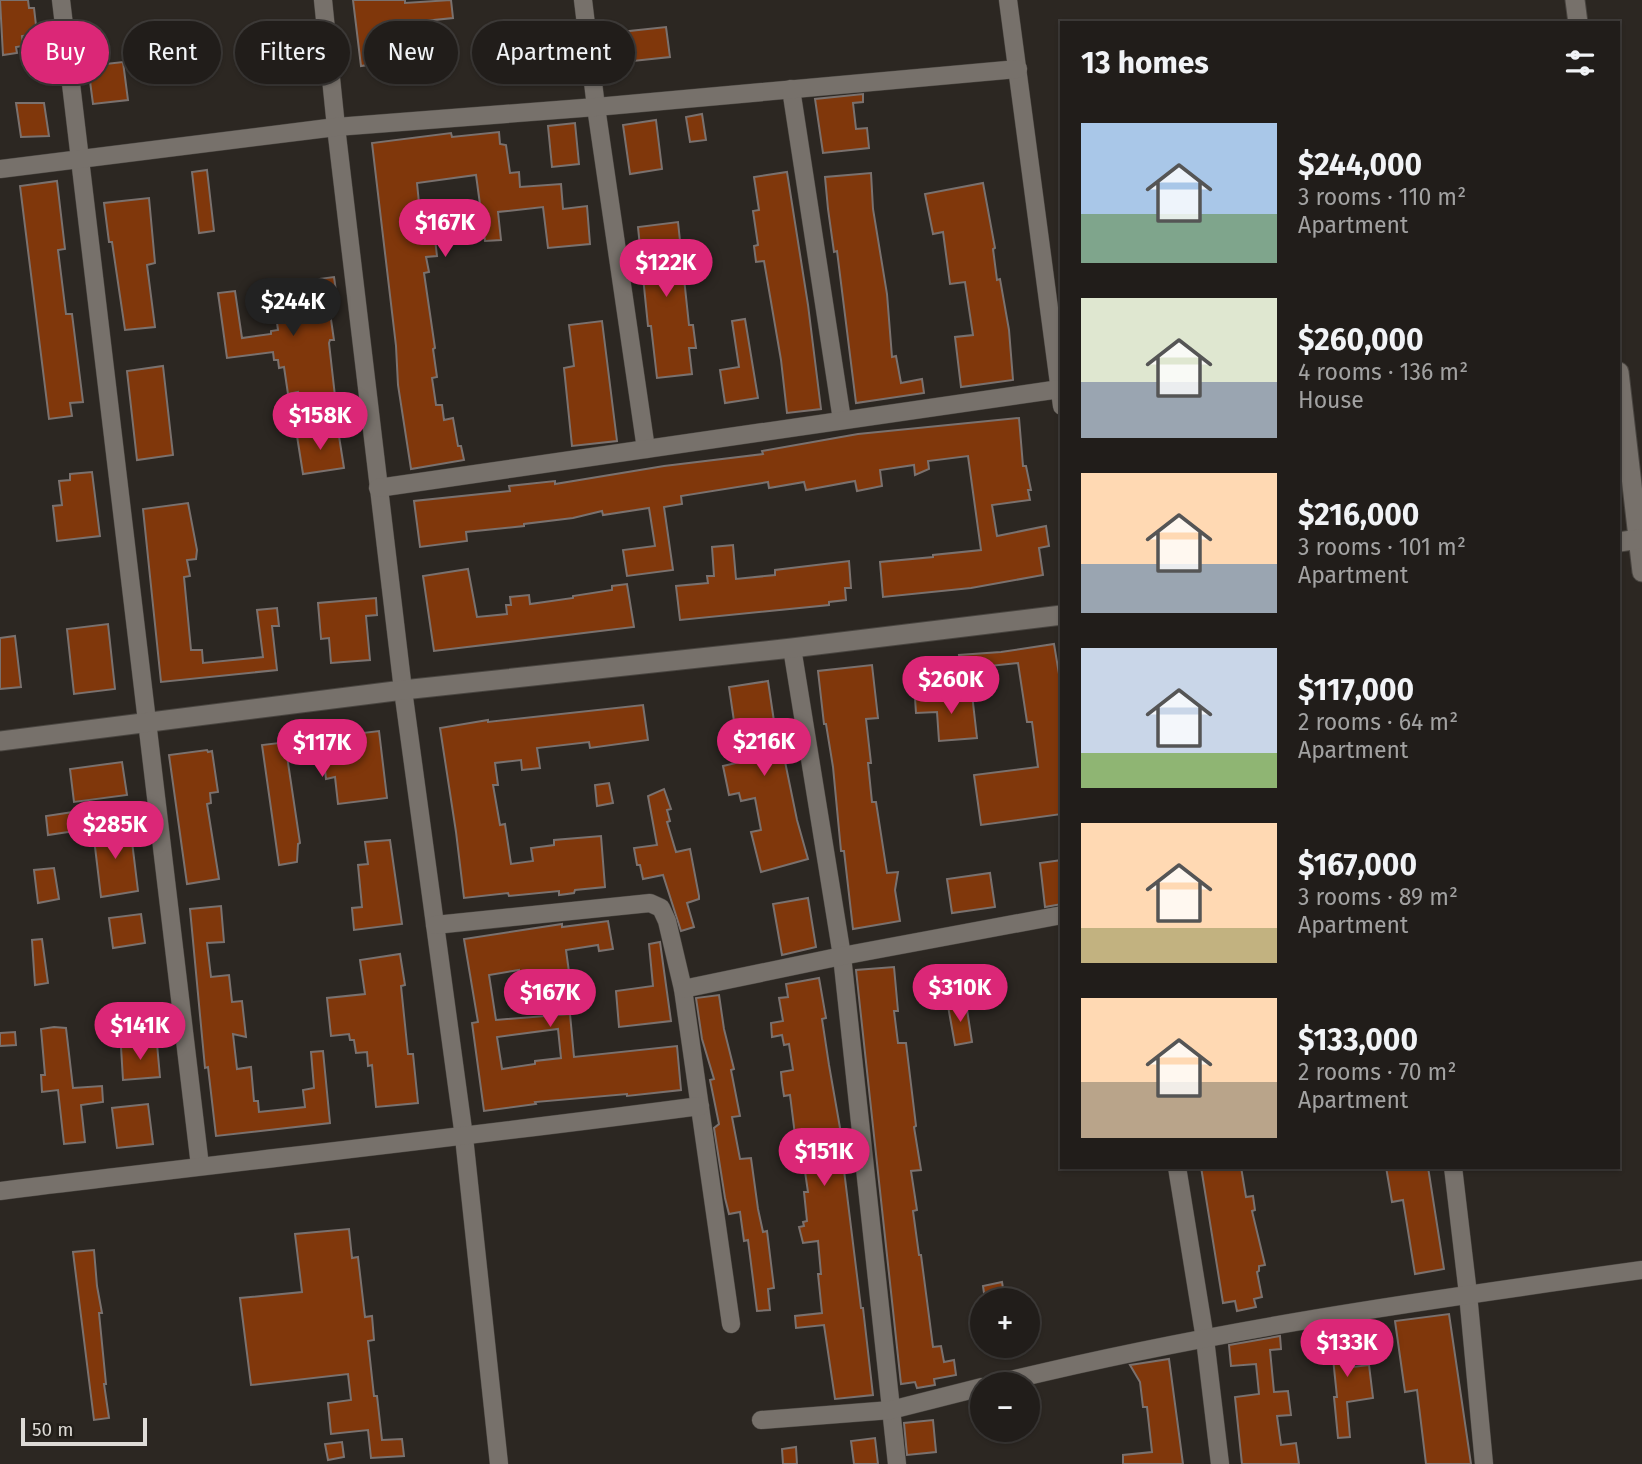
<!DOCTYPE html>
<html lang="en">
<head>
<meta charset="utf-8">
<style>
  :root { --surface:#211d1a; --page:#292623; --text:#f1f3f6; --muted:#a2a2a2; --line:#3e3b39; --accent:#db2777 }
  body { margin:0; font-family:"Fira Sans",sans-serif; background:var(--page); color:var(--text); height:100vh; display:flex; flex-direction:column; font-size:26px; white-space:nowrap }
  * { box-sizing:border-box; margin:0 }
  p { font-size:23px; color:var(--muted) }
  .icon { flex:none; width:38px; height:38px; fill:none; stroke:currentColor; stroke-width:2; stroke-linecap:round; stroke-linejoin:round }
  .map { position:relative; flex:1; overflow:hidden }
  .details { position:absolute; left:1060px; top:21px; width:560px; height:1148px; display:flex; flex-direction:column; background:var(--surface); border-radius:0px; box-shadow:0 2px 5px #0004,0 0 0 2px var(--line) }
  .details>* { flex:none }
  .top-card { position:absolute; left:21px; top:21px; width:665px; height:63px; display:flex; gap:14px }
  .tools { position:absolute; left:970px; top:1288px; display:grid; gap:14px }
  .tools a { display:grid; place-items:center; width:70px; height:70px; border-radius:50%; background:var(--surface); box-shadow:0 2px 5px #0004,0 0 0 2px var(--line); font-size:35px }
  .scale { position:absolute; left:21px; bottom:18px; width:126px; box-sizing:border-box; padding-left:7px; border:4px solid #dedbd7; border-top:0; font-size:19px; line-height:24px; white-space:nowrap; color:#dedbd7; -webkit-text-stroke:5px #221e19; paint-order:stroke }
  .price { position:absolute; translate:-50% -60px; padding:0 16px; border-radius:24px; background:var(--accent); color:#fff; font-size:23px; line-height:46px; filter:drop-shadow(0 2px 4px #0008) }
  .price::after { content:''; position:absolute; left:50%; top:42px; width:21px; height:16px; margin-left:-10px; background:inherit; clip-path:polygon(0 0,100% 0,50% 100%) }
  .price.on { background:#222; color:#fff }
  ul { padding:0; list-style:none }
  li { display:flex; align-items:center; gap:21px; height:175px; padding:0 21px }
  li span { display:grid; place-items:center; flex:none; width:196px; height:140px; border-radius:0px; color:#555 }
  li>.icon { margin-inline-start:auto }
  span .icon { width:84px; height:84px; fill:#fffc; stroke-width:1 }
  li b { font-size:30px }
  h2 { display:flex; justify-content:space-between; align-items:center; height:84px; padding:0 21px; font-size:30px }
  .pill { padding:0 24px; border-radius:32px; background:var(--surface); box-shadow:0 2px 5px #0004,0 0 0 2px var(--line); font-size:24px; line-height:63px }
  .pill.on { background:var(--accent); color:#fff }
  .map>svg:first-child { display:block }
</style>
</head>
<body>
<div class="map">
<svg width="1642" height="1464" viewBox="0 0 1642 1464">
  <rect width="100%" height="100%" fill="#2c2722"/>
  <!-- building -->
  <g fill="#80370b" stroke="#7a716e" stroke-width="2" fill-rule="evenodd">
    <polygon points="0,0 28,0 29,8 34,8 37,34 22,36 23,46 16,47 17,53 3,55"/>
    <polygon points="353,0 405,0 405,3 451,0 453,18 385,25 388,55 399,53 401,72 388,74 387,62 361,66"/>
    <polygon points="666,27 670,57 614,63 611,33"/>
    <polygon points="562,43 564,69 539,71 537,44"/>
    <polygon points="123,62 128,100 93,104 88,66"/>
    <polygon points="863,94 863,102 853,103 856,129 867,128 869,148 823,153 815,99"/>
    <polygon points="16,103 44,103 49,136 21,137"/>
    <polygon points="702,114 706,140 690,142 686,117"/>
    <polygon points="656,120 662,169 630,174 623,125"/>
    <polygon points="575,123 579,164 552,167 548,126"/>
    <polygon points="499,132 500,144 506,145 510,173 519,172 520,187 561,184 563,209 587,206 590,244 548,248 543,207 498,212 501,240 485,241 476,175 417,183 421,223 433,222 437,256 426,257 429,272 424,273 435,348 433,349 437,377 432,378 436,405 442,405 444,420 453,418 458,446 461,446 464,460 411,469 398,385 396,346 372,143 451,133 452,137"/>
    <polygon points="207,170 214,231 199,233 192,172"/>
    <polygon points="787,172 808,305 821,409 787,413 781,360 764,261 756,262 754,246 758,245 753,211 759,210 754,177"/>
    <polygon points="871,173 873,209 887,294 892,357 896,356 901,383 922,379 924,393 856,403 837,251 834,252 828,209 825,177"/>
    <polygon points="57,181 65,249 58,250 66,314 72,314 83,402 70,403 72,416 49,419 20,186"/>
    <polygon points="983,183 995,248 993,249 997,280 1000,279 1009,330 1013,380 961,387 955,337 973,335 965,282 950,284 943,232 933,234 925,194"/>
    <polygon points="149,198 155,263 147,265 155,327 125,330 112,242 109,242 104,203"/>
    <polygon points="678,222 689,325 693,325 696,348 689,348 692,374 657,378 651,326 648,326 638,227"/>
    <polygon points="334,277 338,305 329,306 334,340 330,340 329,343 336,405 302,411 298,392 288,394 284,367 279,368 278,360 274,360 273,352 227,358 218,293 235,291 242,338 271,334 271,331 278,330 272,285"/>
    <polygon points="745,319 758,398 725,403 720,370 739,367 732,321"/>
    <polygon points="602,321 617,441 572,446 564,368 574,366 569,325"/>
    <polygon points="163,366 173,455 137,460 127,371"/>
    <polygon points="1019,418 1023,466 1026,466 1031,490 1028,490 1030,500 992,505 997,536 1046,526 1049,546 1039,548 1043,575 971,588 883,597 880,562 933,557 933,555 981,550 968,456 928,461 929,469 915,475 914,465 880,470 882,486 857,491 855,481 806,490 804,482 769,488 768,482 681,496 682,504 664,507 673,570 627,576 623,550 655,546 649,508 603,515 602,511 573,518 524,524 524,526 466,532 467,541 420,547 414,501 510,491 509,486 555,481 555,484 664,466 763,454 762,451 858,434"/>
    <polygon points="338,430 344,468 303,474 297,436"/>
    <polygon points="92,472 100,536 57,541 53,506 62,505 59,481 70,480 70,474"/>
    <polygon points="188,503 197,550 196,559 187,560 190,576 184,577 191,650 202,650 203,663 263,657 257,610 277,608 279,626 272,626 277,670 161,682 143,509"/>
    <polygon points="733,545 736,579 775,575 775,570 849,561 851,588 845,588 846,600 829,602 829,605 680,620 676,586 708,583 707,576 714,576 712,547"/>
    <polygon points="468,569 477,617 507,614 506,605 511,605 510,597 529,595 530,604 573,598 573,596 612,590 612,586 627,584 634,627 434,651 423,576"/>
    <polygon points="376,598 377,615 366,616 370,660 331,663 329,638 321,639 318,603"/>
    <polygon points="108,624 115,689 74,694 67,629"/>
    <polygon points="15,636 21,687 0,689 0,638"/>
    <polygon points="1054,644 1062,692 1062,814 981,825 974,775 1038,767 1032,722 1027,722 1018,663 961,669 959,655 1001,652"/>
    <polygon points="872,665 878,718 866,719 871,763 868,763 872,802 876,802 887,873 898,872 895,890 900,921 853,929 844,851 841,851 833,767 826,724 824,724 818,671"/>
    <polygon points="768,681 778,748 782,747 797,820 808,859 761,872 751,832 761,830 755,798 741,801 739,793 729,795 723,766 740,762 729,687"/>
    <polygon points="972,694 977,738 939,741 937,712 916,713 915,698"/>
    <polygon points="643,705 648,740 590,748 589,742 537,748 540,768 522,770 521,760 495,763 498,785 493,785 500,825 505,824 511,864 533,861 531,848 554,845 554,840 601,836 605,887 575,890 574,893 559,895 559,891 509,896 508,893 464,898 456,832 440,728 488,720 488,722"/>
    <polygon points="379,731 387,798 338,804 335,777 326,779 323,752 287,756 300,843 298,844 297,862 279,865 262,745"/>
    <polygon points="207,750 208,752 212,751 218,792 210,793 211,803 207,804 219,879 187,884 169,755"/>
    <polygon points="122,762 127,795 74,802 70,769"/>
    <polygon points="609,783 613,803 597,806 595,785"/>
    <polygon points="664,789 671,809 667,810 670,821 667,822 676,852 690,849 699,896 699,899 687,903 694,927 681,931 663,875 643,879 640,865 637,865 634,848 657,845 648,796"/>
    <polygon points="80,811 82,830 48,835 46,816"/>
    <polygon points="130,825 138,891 101,897 93,830"/>
    <polygon points="390,840 402,924 354,930 352,908 362,907 358,865 368,864 365,842"/>
    <polygon points="1062,860 1062,904 1045,907 1040,863"/>
    <polygon points="54,868 59,899 38,903 34,870"/>
    <polygon points="990,873 995,907 952,913 947,879"/>
    <polygon points="808,898 816,947 782,955 773,904"/>
    <polygon points="221,906 224,942 207,943 211,977 229,975 232,1002 242,1001 246,1037 233,1034 237,1069 251,1067 254,1101 258,1101 259,1112 305,1107 303,1090 314,1088 311,1052 323,1051 330,1123 216,1136 208,1067 205,1068 190,909"/>
    <polygon points="141,914 145,943 113,948 109,918"/>
    <path d="M 608,921 L 613,949 L 599,951 L 598,945 L 566,950 L 569,972 L 532,978 L 531,982 L 520,984 L 519,970 L 489,975 L 496,1020 L 570,1014 L 574,1057 L 677,1046 L 681,1090 L 627,1096 L 627,1094 L 535,1102 L 536,1104 L 484,1111 L 472,1023 L 478,1022 L 464,939 L 562,924 L 562,927 ZM 558,1029 L 561,1058 L 535,1061 L 535,1064 L 502,1069 L 497,1037 Z"/>
    <polygon points="42,939 48,983 35,985 32,940"/>
    <polygon points="660,942 671,1021 619,1027 616,991 653,986 649,944"/>
    <polygon points="400,954 405,985 401,986 408,1054 413,1054 418,1103 376,1107 372,1065 368,1066 367,1052 356,1053 354,1040 350,1040 349,1034 331,1036 327,998 365,994 360,960"/>
    <polygon points="894,967 898,1011 894,1011 898,1043 906,1043 916,1126 914,1127 921,1170 911,1171 917,1210 913,1211 919,1255 921,1255 933,1347 941,1346 944,1362 954,1360 956,1375 934,1379 935,1385 917,1388 915,1382 901,1384 856,970"/>
    <polygon points="819,978 826,1018 822,1019 829,1065 843,1145 841,1146 861,1308 863,1308 873,1395 835,1399 824,1325 796,1328 795,1316 822,1313 818,1274 821,1274 818,1241 803,1243 799,1227 804,1226 803,1222 807,1221 804,1192 808,1192 802,1151 797,1151 790,1095 784,1096 782,1083 781,1072 793,1070 789,1044 784,1045 782,1035 772,1037 771,1023 783,1021 779,998 788,997 786,984"/>
    <polygon points="719,995 724,1029 734,1069 731,1070 740,1116 732,1117 740,1159 751,1158 758,1209 763,1232 767,1231 774,1288 768,1289 770,1310 757,1311 748,1240 744,1241 740,1212 729,1214 725,1198 714,1128 719,1124 710,1080 714,1079 702,1039 696,998"/>
    <polygon points="966,1003 972,1042 955,1045 948,1006"/>
    <polygon points="54,1027 66,1028 73,1088 102,1086 103,1102 81,1105 85,1142 64,1144 58,1090 42,1092 41,1075 45,1075 41,1029"/>
    <polygon points="15,1032 16,1045 0,1046 0,1033"/>
    <polygon points="157,1044 160,1077 123,1080 121,1047"/>
    <polygon points="148,1104 153,1144 117,1148 112,1108"/>
    <polygon points="1201,1167 1241,1167 1246,1197 1253,1196 1255,1210 1252,1211 1265,1265 1259,1266 1259,1271 1257,1272 1262,1297 1254,1299 1256,1307 1237,1311 1235,1301 1223,1303"/>
    <polygon points="1386,1167 1428,1167 1444,1269 1415,1274 1403,1200 1392,1202"/>
    <polygon points="349,1229 352,1258 358,1257 365,1317 372,1316 374,1340 368,1341 374,1396 377,1396 382,1440 402,1439 404,1456 371,1458 368,1430 331,1434 328,1403 351,1400 348,1374 251,1385 240,1298 302,1292 295,1234"/>
    <polygon points="94,1250 97,1286 102,1313 99,1313 106,1384 104,1384 109,1418 94,1420 73,1252"/>
    <polygon points="1002,1282 1005,1300 985,1300 983,1286"/>
    <polygon points="1449,1314 1471,1464 1426,1464 1417,1390 1405,1392 1395,1321"/>
    <polygon points="1348,1327 1353,1367 1369,1365 1373,1398 1347,1402 1350,1437 1338,1438 1334,1397 1337,1397 1330,1329"/>
    <polygon points="1280,1336 1281,1349 1270,1350 1274,1392 1288,1391 1291,1415 1277,1416 1281,1445 1296,1443 1299,1464 1242,1464 1235,1397 1259,1394 1256,1364 1231,1366 1229,1345"/>
    <polygon points="1169,1359 1183,1464 1123,1464 1123,1455 1152,1452 1147,1407 1143,1407 1140,1382 1130,1365"/>
    <polygon points="933,1420 936,1452 907,1455 904,1423"/>
    <polygon points="875,1438 878,1464 854,1464 851,1441"/>
    <polygon points="342,1442 344,1457 328,1460 325,1444"/>
    <polygon points="796,1447 797,1464 783,1464 782,1449"/>
  </g>
  <g fill="none" stroke-linecap="round" stroke-linejoin="round">
    <defs>
      <g id="minor">
        <polyline points="61,0 200,1166"/>
        <polyline points="323,0 336,127 403,690 464,1137 499,1464"/>
        <polyline points="583,0 596,107 646,449"/>
        <polyline points="1008,0 1062,406"/>
        <polyline points="791,89 842,420"/>
        <polyline points="0,169 336,127 596,107 1018,69"/>
        <polyline points="378,488 1060,389"/>
        <polyline points="792,648 842,956 897,1464"/>
        <polyline points="435,925 650,903 661,908 667,921 683,989 731,1324"/>
        <polyline points="683,989 842,956 1062,915"/>
        <polyline points="1177,1167 1205,1339 1220,1464"/>
        <polyline points="1453,1167 1468,1294 1484,1464"/>
        <path d="M 0,1191 C 233,1162 467,1137 700,1106"/>
        <path d="M 995,1384 C 1207,1331 1425,1300 1642,1270"/>
        <polyline points="761,1420 891,1410 982,1387"/>
      </g>
      <g id="tertiary">
        <polyline points="1575,0 1578,23"/>
        <polyline points="1619,372 1642,572"/>
        <polyline points="1619,542 1639,539"/>
        <polyline points="0,741 403,690 792,648 1062,615"/>
      </g>
    </defs>
    <!-- minor casing -->
    <use href="#minor" stroke="#494540" stroke-width="19"/>
    <!-- tertiary casing -->
    <use href="#tertiary" stroke="#494540" stroke-width="21"/>
    <!-- minor -->
    <use href="#minor" stroke="#77716b" stroke-width="18"/>
    <!-- tertiary -->
    <use href="#tertiary" stroke="#77716b" stroke-width="19"/>
  </g>
</svg>
<div class="tools">
<a>+</a>
<a>−</a>
</div>
<div class="scale">50 m</div>
<b class="price" style="left:445px;top:259px">$167K</b>
<b class="price" style="left:666px;top:299px">$122K</b>
<b class="price on" style="left:293px;top:338px">$244K</b>
<b class="price" style="left:320px;top:452px">$158K</b>
<b class="price" style="left:951px;top:716px">$260K</b>
<b class="price" style="left:764px;top:778px">$216K</b>
<b class="price" style="left:322px;top:779px">$117K</b>
<b class="price" style="left:115px;top:861px">$285K</b>
<b class="price" style="left:960px;top:1024px">$310K</b>
<b class="price" style="left:550px;top:1029px">$167K</b>
<b class="price" style="left:140px;top:1062px">$141K</b>
<b class="price" style="left:824px;top:1188px">$151K</b>
<b class="price" style="left:1347px;top:1379px">$133K</b>
<div class="top-card">
<a class="pill on">Buy</a>
<a class="pill">Rent</a>
<a class="pill">Filters</a>
<a class="pill">New</a>
<a class="pill">Apartment</a>
</div>
<section class="details">
<h2>13 homes<svg class="icon" aria-label="filters" viewBox="0 0 24 24"><path d="M4 7h16M4 17h16"/><circle cx="9" cy="7" r="2"/><circle cx="15" cy="17" r="2"/></svg></h2>
<ul>
<li><span style="background:linear-gradient(#a9c7e8 65%,#7fa58c 0)"><svg class="icon" aria-label="home" viewBox="0 0 24 24"><path d="M3 11l9-7 9 7M6 9v11h12V9"/></svg></span><div><b>$244,000</b><p>3 rooms · 110 m²</p><p>Apartment</p></div></li>
<li><span style="background:linear-gradient(#dfe7d0 60%,#9aa5b1 0)"><svg class="icon" aria-label="home" viewBox="0 0 24 24"><path d="M3 11l9-7 9 7M6 9v11h12V9"/></svg></span><div><b>$260,000</b><p>4 rooms · 136 m²</p><p>House</p></div></li>
<li><span style="background:linear-gradient(#ffd9b3 65%,#9aa5b1 0)"><svg class="icon" aria-label="home" viewBox="0 0 24 24"><path d="M3 11l9-7 9 7M6 9v11h12V9"/></svg></span><div><b>$216,000</b><p>3 rooms · 101 m²</p><p>Apartment</p></div></li>
<li><span style="background:linear-gradient(#c9d6e8 75%,#8fb573 0)"><svg class="icon" aria-label="home" viewBox="0 0 24 24"><path d="M3 11l9-7 9 7M6 9v11h12V9"/></svg></span><div><b>$117,000</b><p>2 rooms · 64 m²</p><p>Apartment</p></div></li>
<li><span style="background:linear-gradient(#ffd9b3 75%,#c2b280 0)"><svg class="icon" aria-label="home" viewBox="0 0 24 24"><path d="M3 11l9-7 9 7M6 9v11h12V9"/></svg></span><div><b>$167,000</b><p>3 rooms · 89 m²</p><p>Apartment</p></div></li>
<li><span style="background:linear-gradient(#ffd9b3 60%,#b9a48a 0)"><svg class="icon" aria-label="home" viewBox="0 0 24 24"><path d="M3 11l9-7 9 7M6 9v11h12V9"/></svg></span><div><b>$133,000</b><p>2 rooms · 70 m²</p><p>Apartment</p></div></li>
</ul>
</section>
</div>
</body>
</html>
